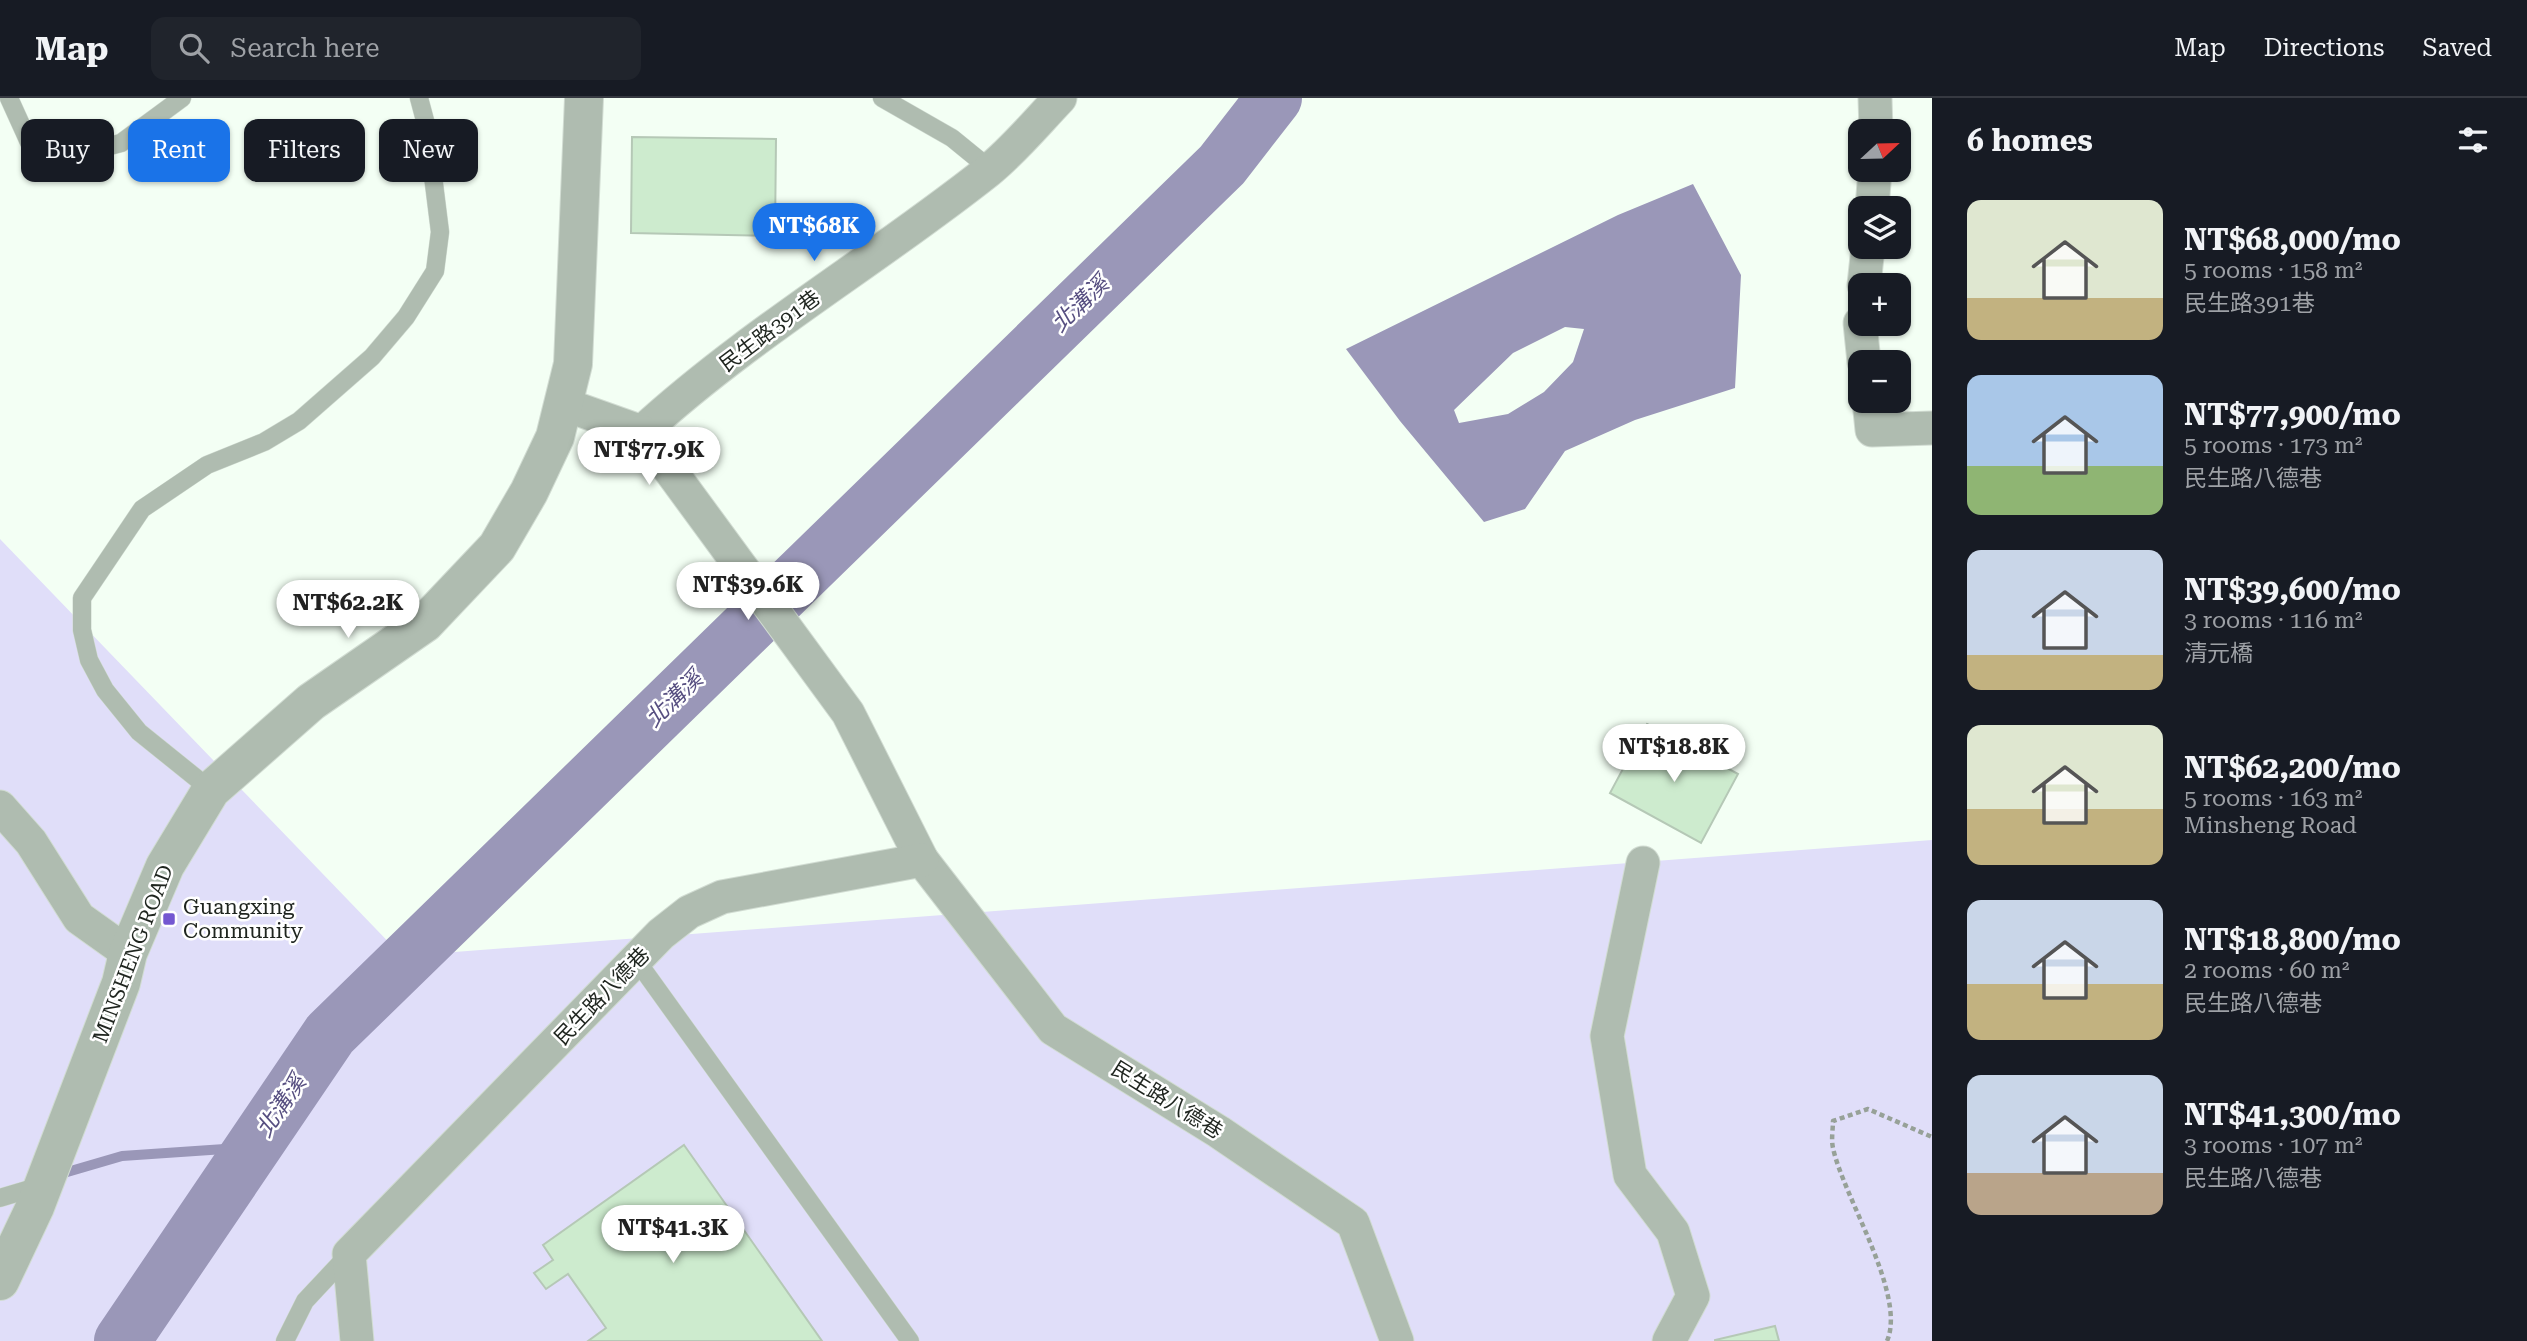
<!DOCTYPE html>
<html lang="en">
<head>
<meta charset="utf-8">
<style>
  :root { --surface:#171b24; --page:#20242c; --text:#f1f3f6; --muted:#9ea1a6; --line:#363941; --accent:#1a73e8 }
  body { margin:0; font-family:"Roboto Serif","Noto Sans TC",serif; background:var(--page); color:var(--text); height:100vh; display:flex; flex-direction:column; font-size:26px; white-space:nowrap }
  * { box-sizing:border-box; margin:0 }
  p { font-size:23px; color:var(--muted) }
  .icon { flex:none; width:38px; height:38px; fill:none; stroke:currentColor; stroke-width:2; stroke-linecap:round; stroke-linejoin:round }
  .map { position:relative; flex:1; overflow:hidden }
  .side { display:flex; flex-direction:column; background:var(--surface); width:595px }
  .side>* { flex:none }
  .hud { position:absolute; left:21px; top:21px; width:665px; height:63px; display:flex; gap:14px }
  .needle { width:46px; rotate:68deg }
  .controls { position:absolute; left:1848px; top:21px; display:grid; gap:14px }
  .controls a { display:grid; place-items:center; width:63px; height:63px; border-radius:14px; background:var(--surface); box-shadow:0 2px 5px #0004; font-size:35px }
  .price { position:absolute; translate:-50% -60px; padding:0 16px; border-radius:24px; background:#fff; color:#222; font-size:23px; line-height:46px; filter:drop-shadow(0 2px 4px #0008) }
  .price::after { content:''; position:absolute; left:50%; top:42px; width:21px; height:16px; margin-left:-10px; background:inherit; clip-path:polygon(0 0,100% 0,50% 100%) }
  .price.on { background:var(--accent); color:#fff }
  ul { padding:0; list-style:none }
  li { display:flex; align-items:center; gap:21px; height:175px; padding:0 35px }
  li span { display:grid; place-items:center; flex:none; width:196px; height:140px; border-radius:14px; color:#555 }
  li>.icon { margin-inline-start:auto }
  span .icon { width:84px; height:84px; fill:#fffc; stroke-width:1 }
  li b { font-size:30px }
  h2 { display:flex; justify-content:space-between; align-items:center; height:84px; padding:0 35px; font-size:30px }
  .chip { padding:0 24px; border-radius:14px; background:var(--surface); box-shadow:0 2px 5px #0004; font-size:24px; line-height:63px }
  .chip.on { background:var(--accent); color:#fff }
  header { display:flex; align-items:center; gap:42px; box-sizing:border-box; height:98px; padding:0 35px; background:var(--surface); border-bottom:2px solid var(--line) }
  header strong { font-size:33px }
  nav { display:flex; gap:38px; margin-inline-start:auto; font-size:24px }
  .search { width:490px; height:63px; background:var(--page); display:flex; align-items:center; gap:18px; box-sizing:border-box; padding:0 24px; border-radius:14px; color:var(--muted); font-size:26px }
  main { display:flex; flex:1; min-height:0 }
  .map>svg:first-child { display:block }
</style>
</head>
<body>
<header>
<strong>Map</strong>
<div class="search"><svg class="icon" aria-label="search" viewBox="0 0 24 24"><circle cx="10" cy="10" r="6"/><path d="M15 15l6 6"/></svg>Search here</div>
<nav><a>Map</a><a>Directions</a><a>Saved</a></nav>
</header>
<main>
<div class="map">
<svg width="1932" height="1243" viewBox="0 0 1932 1243">
  <rect width="100%" height="100%" fill="#f3fff4"/>
  <!-- green -->
  <polygon fill="#e0def9" points="0,441 402,858 1932,742 1932,1243 0,1243"/>
  <!-- water -->
  <path fill="#9a97b8" fill-rule="evenodd" d="M 1693,86 L 1741,177 L 1735,290 L 1635,322 L 1565,353 L 1525,411 L 1484,424 L 1400,323 L 1346,251 L 1618,117 ZM 1565,229 L 1584,231 L 1573,264 L 1544,294 L 1508,316 L 1459,325 L 1454,312 L 1513,255 Z"/>
  <g fill="none" stroke-linecap="round" stroke-linejoin="round">
    <!-- stream -->
    <polyline stroke="#9a97b8" stroke-width="10" points="57,1077 122,1058 254,1049"/>
    <!-- river -->
    <polyline stroke="#9a97b8" stroke-width="56" points="122,1243 330,936 1222,67 1274,0"/>
  </g>
  <!-- building -->
  <g fill="#cdebce" stroke="#b5c8b6" stroke-width="2">
    <polygon points="632,39 776,41 775,138 631,135"/>
    <polygon points="1647,626 1738,676 1701,745 1610,695"/>
    <polygon points="684,1047 822,1243 588,1243 606,1230 568,1176 546,1191 534,1175 553,1162 543,1147"/>
    <polygon points="1775,1228 1779,1243 1715,1243 1715,1242"/>
  </g>
  <g fill="none" stroke-linecap="round" stroke-linejoin="round">
    <defs>
      <g id="service">
        <polyline points="9,0 33,53 71,58 121,45 182,0"/>
        <polyline points="882,0 952,40 990,71"/>
        <polyline points="211,692 139,634 105,592 89,562 82,532 82,500 142,411 207,367 264,344 299,323 372,259 406,219 435,173 440,134 427,30 419,0"/>
        <polyline points="637,863 910,1243"/>
        <polyline points="0,1100 43,1087"/>
        <polyline points="285,1243 305,1203 349,1156"/>
      </g>
      <g id="minor">
        <polyline points="1875,0 1876,33"/>
        <polyline points="1872,110 1875,72"/>
        <polyline points="1864,187 1868,149"/>
        <polyline points="1860,225 1864,264"/>
        <polyline points="1869,303 1872,332 1932,330"/>
        <path d="M 563,306 L 642,334 C 749,236 876,162 988,73 C 1014,52 1037,24 1060,0"/>
        <polyline points="642,334 848,615 922,762 1053,931 1219,1034 1353,1125 1397,1243"/>
        <polyline points="0,709 31,744 79,820 128,855"/>
        <polyline points="1643,765 1607,938 1630,1077 1673,1134 1693,1198 1669,1243"/>
        <polyline points="357,1243 349,1156 661,836 689,814 722,799 922,762"/>
      </g>
      <polyline id="tertiary" points="0,1183 35,1109 121,885 128,855 165,768 211,692 311,604 425,525 497,449 529,394 555,339 573,266 584,0"/>
    </defs>
    <!-- service casing -->
    <use href="#service" stroke="#d1dcd2" stroke-width="19"/>
    <!-- minor casing -->
    <use href="#minor" stroke="#d1dcd2" stroke-width="35"/>
    <!-- tertiary casing -->
    <use href="#tertiary" stroke="#d1dcd2" stroke-width="40"/>
    <!-- path -->
    <path stroke="#97a198" stroke-width="4.5" stroke-dasharray="5 3.5" stroke-linecap="butt" d="M 1887,1243 C 1907,1197 1843,1098 1833,1050 C 1831,1041 1833,1031 1833,1023 L 1868,1011 L 1932,1039"/>
    <!-- service -->
    <use href="#service" stroke="#afbcb0" stroke-width="18"/>
    <!-- minor -->
    <use href="#minor" stroke="#afbcb0" stroke-width="33"/>
    <!-- tertiary -->
    <use href="#tertiary" stroke="#afbcb0" stroke-width="38"/>
  </g>
  <!-- markers -->
  <rect fill="#7457d1" stroke="#fff" stroke-width="2.5" x="162" y="814" width="14" height="14" rx="3.5"/>
  <g text-anchor="middle" dominant-baseline="central" stroke-width="5" stroke-linejoin="round" paint-order="stroke">
    <!-- street labels -->
    <g font-size="21" fill="#1f251f" stroke="#fff">
      <text transform="translate(770 233) rotate(-37)">民生路391巷</text>
      <text transform="translate(133 856) rotate(-69)">MINSHENG ROAD</text>
      <text transform="translate(602 898) rotate(-46)">民生路八德巷</text>
      <text transform="translate(1167 1002) rotate(32)">民生路八德巷</text>
    </g>
    <!-- poi labels -->
    <g font-size="21" fill="#1f251f" stroke="#fff" text-anchor="start">
      <text x="183" y="809">Guangxing<tspan x="183" dy="24">Community</tspan></text>
    </g>
    <!-- water labels -->
    <g font-size="23" font-style="italic" fill="#574f81" stroke="#fff">
      <text transform="translate(1080 206) rotate(-44)">北溝溪</text>
      <text transform="translate(674 601) rotate(-44)">北溝溪</text>
      <text transform="translate(281 1008) rotate(-56)">北溝溪</text>
    </g>
  </g>
</svg>
<div class="controls">
<a><svg class="needle" viewBox="-14 -14 28 28"><path d="M0-13l5 13h-10z" fill="#e53935"/><path d="M0 13l5-13h-10z" fill="#9ea1a6"/></svg></a>
<a><svg class="icon" aria-label="layers" viewBox="0 0 24 24"><path d="M12 4l9 5-9 5-9-5zM3 14l9 5 9-5"/></svg></a>
<a>+</a>
<a>−</a>
</div>
<b class="price on" style="left:814px;top:165px">NT$68K</b>
<b class="price" style="left:649px;top:389px">NT$77.9K</b>
<b class="price" style="left:748px;top:524px">NT$39.6K</b>
<b class="price" style="left:348px;top:542px">NT$62.2K</b>
<b class="price" style="left:1674px;top:686px">NT$18.8K</b>
<b class="price" style="left:673px;top:1167px">NT$41.3K</b>
<div class="hud">
<a class="chip">Buy</a>
<a class="chip on">Rent</a>
<a class="chip">Filters</a>
<a class="chip">New</a>
</div>
</div>
<section class="side">
<h2>6 homes<svg class="icon" aria-label="filters" viewBox="0 0 24 24"><path d="M4 7h16M4 17h16"/><circle cx="9" cy="7" r="2"/><circle cx="15" cy="17" r="2"/></svg></h2>
<ul>
<li><span style="background:linear-gradient(#dfe7d0 70%,#c2b280 0)"><svg class="icon" aria-label="home" viewBox="0 0 24 24"><path d="M3 11l9-7 9 7M6 9v11h12V9"/></svg></span><div><b>NT$68,000/mo</b><p>5 rooms · 158 m²</p><p>民生路391巷</p></div></li>
<li><span style="background:linear-gradient(#a9c7e8 65%,#8fb573 0)"><svg class="icon" aria-label="home" viewBox="0 0 24 24"><path d="M3 11l9-7 9 7M6 9v11h12V9"/></svg></span><div><b>NT$77,900/mo</b><p>5 rooms · 173 m²</p><p>民生路八德巷</p></div></li>
<li><span style="background:linear-gradient(#c9d6e8 75%,#c2b280 0)"><svg class="icon" aria-label="home" viewBox="0 0 24 24"><path d="M3 11l9-7 9 7M6 9v11h12V9"/></svg></span><div><b>NT$39,600/mo</b><p>3 rooms · 116 m²</p><p>清元橋</p></div></li>
<li><span style="background:linear-gradient(#dfe7d0 60%,#c2b280 0)"><svg class="icon" aria-label="home" viewBox="0 0 24 24"><path d="M3 11l9-7 9 7M6 9v11h12V9"/></svg></span><div><b>NT$62,200/mo</b><p>5 rooms · 163 m²</p><p>Minsheng Road</p></div></li>
<li><span style="background:linear-gradient(#c9d6e8 60%,#c2b280 0)"><svg class="icon" aria-label="home" viewBox="0 0 24 24"><path d="M3 11l9-7 9 7M6 9v11h12V9"/></svg></span><div><b>NT$18,800/mo</b><p>2 rooms · 60 m²</p><p>民生路八德巷</p></div></li>
<li><span style="background:linear-gradient(#c9d6e8 70%,#b9a48a 0)"><svg class="icon" aria-label="home" viewBox="0 0 24 24"><path d="M3 11l9-7 9 7M6 9v11h12V9"/></svg></span><div><b>NT$41,300/mo</b><p>3 rooms · 107 m²</p><p>民生路八德巷</p></div></li>
</ul>
</section>
</main>
</body>
</html>
